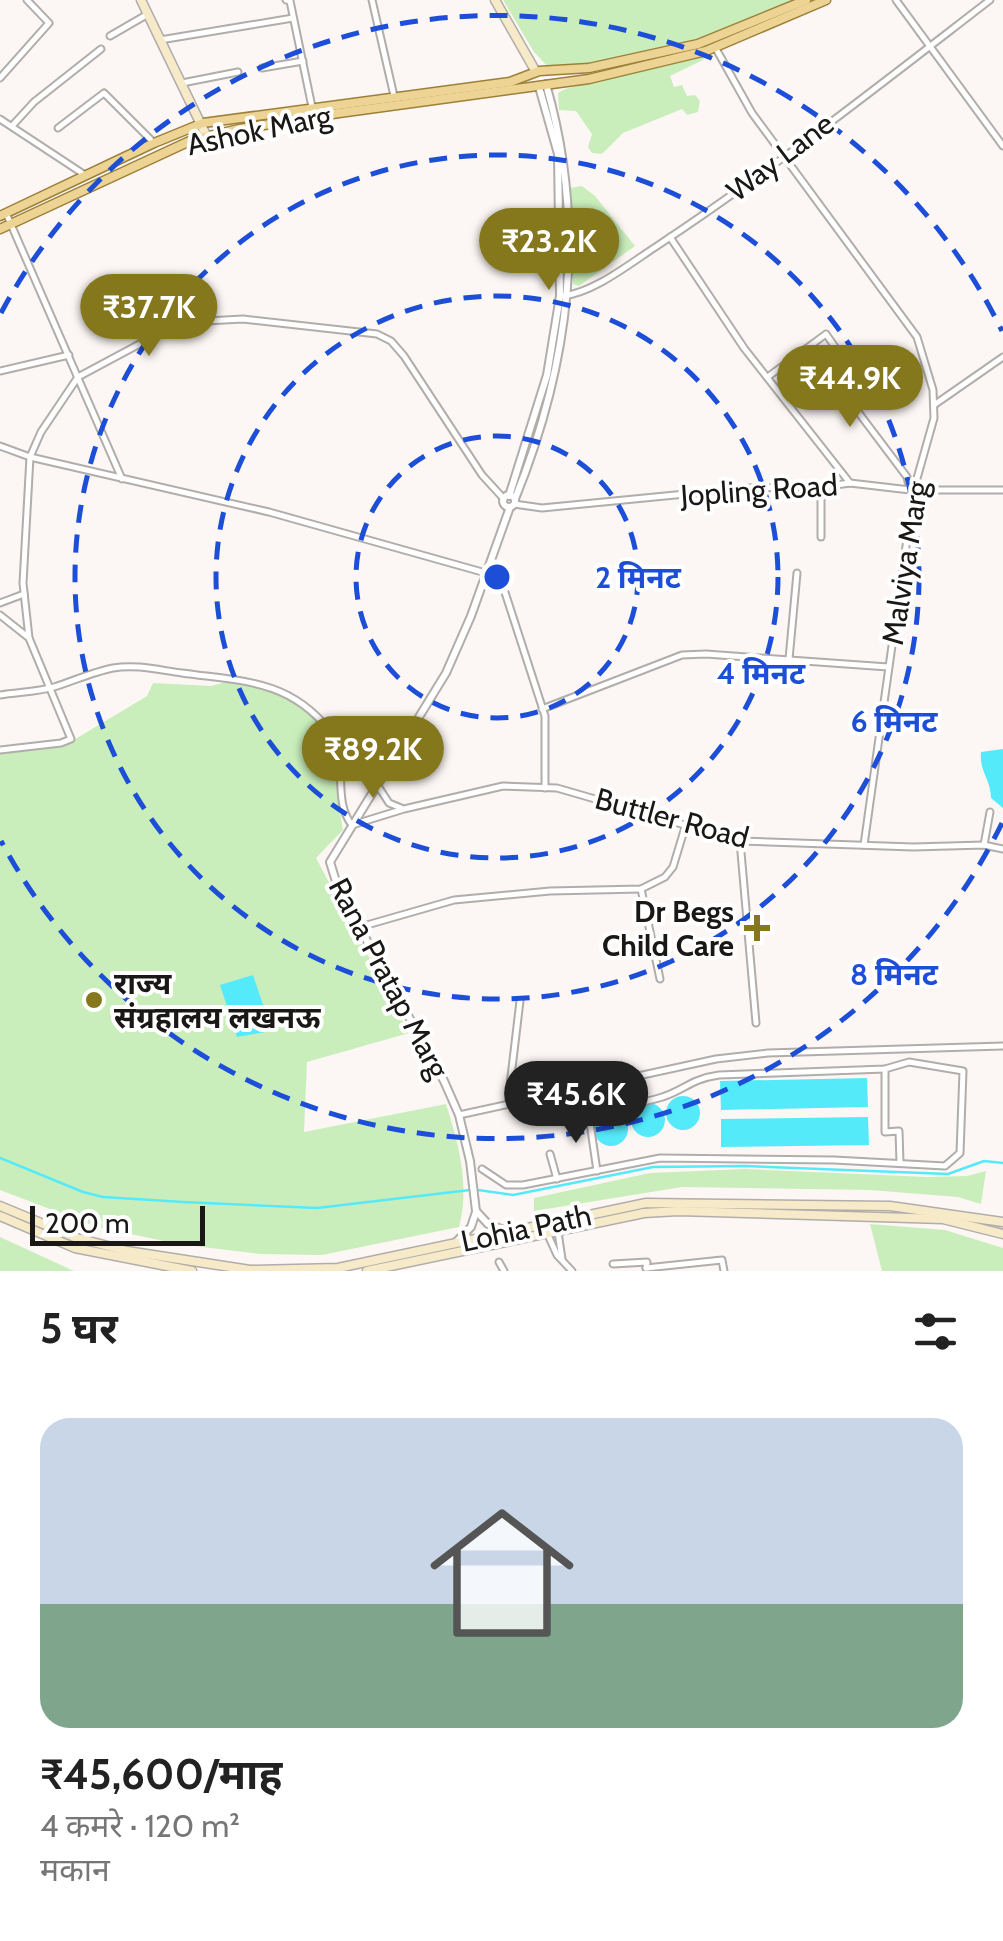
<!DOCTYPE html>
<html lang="hi">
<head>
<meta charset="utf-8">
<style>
  :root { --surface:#fff; --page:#f6f6f6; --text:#222; --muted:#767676; --accent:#85771b }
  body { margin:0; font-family:Cabin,"Noto Sans Devanagari",sans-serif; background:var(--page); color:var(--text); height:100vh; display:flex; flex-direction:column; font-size:38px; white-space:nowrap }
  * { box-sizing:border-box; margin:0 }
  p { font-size:32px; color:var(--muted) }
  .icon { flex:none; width:55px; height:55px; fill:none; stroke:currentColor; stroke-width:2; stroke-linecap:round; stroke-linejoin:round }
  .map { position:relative; height:1271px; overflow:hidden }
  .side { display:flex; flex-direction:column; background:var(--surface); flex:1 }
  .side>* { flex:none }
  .scale { position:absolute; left:30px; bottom:25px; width:175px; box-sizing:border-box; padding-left:10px; border:5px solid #191816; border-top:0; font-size:28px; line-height:35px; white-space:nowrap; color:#191816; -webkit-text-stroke:8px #fff; paint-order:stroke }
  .price { position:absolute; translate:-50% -85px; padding:0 22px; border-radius:35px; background:var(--accent); color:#fff; font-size:32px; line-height:65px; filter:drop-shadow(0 2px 5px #0008) }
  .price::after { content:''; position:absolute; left:50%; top:60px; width:30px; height:22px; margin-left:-15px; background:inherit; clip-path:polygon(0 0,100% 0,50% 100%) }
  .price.current { background:#222; color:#fff }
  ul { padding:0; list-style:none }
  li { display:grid; align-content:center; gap:20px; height:530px; padding:0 40px }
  li span { display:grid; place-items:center; height:310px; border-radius:30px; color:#555 }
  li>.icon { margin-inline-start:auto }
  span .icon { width:180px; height:180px; fill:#fffc; stroke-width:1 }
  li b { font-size:42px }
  h2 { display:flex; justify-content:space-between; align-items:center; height:120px; padding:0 40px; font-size:42px }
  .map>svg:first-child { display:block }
</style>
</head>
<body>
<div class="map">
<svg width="1003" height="1271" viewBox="0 0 1003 1271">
  <rect width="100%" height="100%" fill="#fcf7f4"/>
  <!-- green -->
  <g fill="#caeebb">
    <path d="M 503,0 L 797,0 C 722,32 631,67 549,68 L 534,52 Z"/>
    <polygon points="710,53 701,61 670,76 674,87 682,85 687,96 695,95 700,101 698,112 687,115 682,109 623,133 602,154 592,153 588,147 592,134 576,111 559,110 558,93 565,89"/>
    <polygon points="582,186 595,196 635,246 579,286 573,284 570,188"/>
    <path d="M 230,681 C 273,689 329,710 336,760 C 340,783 338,807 343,830 L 316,858 L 409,1033 L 307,1062 L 304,1132 L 446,1104 C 459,1145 470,1185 459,1227 L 322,1255 L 261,1254 L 178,1244 L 97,1227 L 0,1190 L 0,754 L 62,747 L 147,696 L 153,683 L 211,686 Z"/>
    <polygon points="745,1169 927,1177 967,1176 986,1171 981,1204 958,1197 870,1190 682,1187 534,1211 534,1198 650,1173"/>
    <polygon points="870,1224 945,1230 1003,1248 1003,1271 882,1271"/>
    <polygon points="0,1237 74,1271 0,1271"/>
  </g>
  <!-- water -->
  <g fill="#55eafa">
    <path d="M 1003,749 L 1003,808 L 991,798 C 991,780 979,771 981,752 Z"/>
    <polygon points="253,975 272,1031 237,1037 220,985"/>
    <polygon points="867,1078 868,1107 721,1110 720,1081"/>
    <circle cx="683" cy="1113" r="17"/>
    <circle cx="648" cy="1120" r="17"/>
    <circle cx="611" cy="1129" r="17"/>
    <polygon points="868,1117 869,1145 721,1147 721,1119"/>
  </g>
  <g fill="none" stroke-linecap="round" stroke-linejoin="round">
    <!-- stream -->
    <g stroke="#55eafa" stroke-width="2.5">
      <polyline points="0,1158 83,1192 103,1197 183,1202 317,1208 470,1190"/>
      <polyline points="478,1190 513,1195 653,1167 746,1166 948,1174 984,1161 1003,1163"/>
    </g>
    <defs>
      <g id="minor">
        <polyline points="286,0 290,1 312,107"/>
        <polyline points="372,0 394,96"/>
        <polyline points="896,0 1003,146"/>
        <polyline points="110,36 148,14"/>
        <polyline points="160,40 293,18"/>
        <polyline points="715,47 752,113 917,337 933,390 934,418 914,489 864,845"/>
        <polyline points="262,68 303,61"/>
        <polyline points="0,78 49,23 27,0"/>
        <polyline points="182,83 238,72"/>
        <polyline points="0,119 85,175"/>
        <polyline points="12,126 34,102 101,49"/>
        <polyline points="58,128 104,93 153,142"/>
        <polyline points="6,213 122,479"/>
        <polyline points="670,237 744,348 850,483"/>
        <path d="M 563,296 C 595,292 629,264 657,246 C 772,170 881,84 990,0"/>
        <polyline points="0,371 69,355"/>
        <polyline points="769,376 826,334 835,347"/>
        <polyline points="785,399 831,376 907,477 910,490"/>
        <polyline points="934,405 1003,357"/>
        <polyline points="0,446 30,457 269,512 500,577 545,716 545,788"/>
        <polyline points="821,487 821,537"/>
        <polyline points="514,504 542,508 747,488 821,487 850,483 910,490 1003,490"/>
        <polyline points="0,603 24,594"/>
        <polyline points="0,615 29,638"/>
        <polyline points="789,659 797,573"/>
        <path d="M 0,695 C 18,692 37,692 54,687 C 73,681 93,672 113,668 C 136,664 159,670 182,673 C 239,681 289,679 329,730 C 350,757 331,800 352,825 L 404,809 L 503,786 L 557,788 L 740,841 L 913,847 L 984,845 L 1003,849"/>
        <polyline points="542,709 682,655 706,654 888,667"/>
        <polyline points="0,750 61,743 71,739 29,638 23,583 30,457 41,432 78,377 162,332 206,321 243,319 377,334 391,341 404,356 482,475 504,499"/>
        <polyline points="378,786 389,803 401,808"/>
        <polyline points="740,841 756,1023"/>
        <polyline points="984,845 990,812"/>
        <polyline points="641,889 660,979"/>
        <polyline points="360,927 454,900 550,891 641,889 665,877 673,867 686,824"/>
        <polyline points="885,1069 885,1132 899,1131 900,1163"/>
        <polyline points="510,1085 520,1001"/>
        <polyline points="459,1115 716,1059 768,1053 1003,1046"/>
        <polyline points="589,1116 597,1171"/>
        <polyline points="550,1154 557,1179"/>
        <path d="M 482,1169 L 506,1185 L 523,1185 L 660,1158 L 834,1160 L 945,1166 L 960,1153 L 963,1071 L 909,1062 L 885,1069 L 719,1075 C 690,1079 682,1092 659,1098 C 636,1104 613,1108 589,1116 L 581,1087"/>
        <polyline points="558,1232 562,1259"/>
        <polyline points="547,1233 557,1255 572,1271"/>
        <polyline points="499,1262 504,1271"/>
        <polyline points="613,1264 647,1262 646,1268"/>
        <polyline points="646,1268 722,1260 724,1271"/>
      </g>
      <g id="tertiary">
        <circle cx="509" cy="501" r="6"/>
        <polyline points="509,496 547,375 560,296 558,154 539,87"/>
        <path d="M 515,499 C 570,363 587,226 546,84"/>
        <polyline points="506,1231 488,1224 476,1211 470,1161 459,1115 444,1081 338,888 330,862 446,673 471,616 510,507"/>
        <polyline points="456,1242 471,1227 476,1212"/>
      </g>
      <g id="secondary">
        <polyline points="141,0 207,137"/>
        <polyline points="495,0 536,72"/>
        <polyline points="0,1206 77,1238 127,1251 250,1270 338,1268 646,1203 890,1206 1003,1222"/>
        <polyline points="0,1216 75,1248 192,1271"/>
        <polyline points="367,1271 644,1213 678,1211 943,1219 1003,1234"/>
      </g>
      <g id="primary">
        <polyline points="0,216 154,143 203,123 510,82 539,71 589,68 698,44 806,0"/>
        <polyline points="0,229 192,140 239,129 339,113 589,79 706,51 826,0"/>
      </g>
    </defs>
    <!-- minor casing -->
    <use href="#minor" stroke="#b1adaa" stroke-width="9"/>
    <!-- tertiary casing -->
    <use href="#tertiary" stroke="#b1adaa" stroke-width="10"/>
    <!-- secondary casing -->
    <use href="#secondary" stroke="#b1adaa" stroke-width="11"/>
    <!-- primary casing -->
    <use href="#primary" stroke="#9c8039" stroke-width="11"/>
    <!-- minor -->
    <use href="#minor" stroke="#fff" stroke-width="5"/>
    <!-- tertiary -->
    <use href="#tertiary" stroke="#fff" stroke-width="6"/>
    <!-- secondary -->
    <use href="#secondary" stroke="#f7eac9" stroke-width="8"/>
    <!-- primary -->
    <use href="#primary" stroke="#eed494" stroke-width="8"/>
  </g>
  <!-- distance rings -->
  <g fill="none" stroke="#1d4ed8" stroke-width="5" stroke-dasharray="18 12">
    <circle cx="497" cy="577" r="141"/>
    <circle cx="497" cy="577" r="281"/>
    <circle cx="497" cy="577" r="422"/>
    <path d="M1002 823A562 562 0 0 1 1 841M1 313A562 562 0 0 1 1002 331"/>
  </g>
  <!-- markers -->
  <g fill="#85771b" stroke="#fff" stroke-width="4">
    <path d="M752 913h10v10h10v10h-10v10h-10v-10h-10v-10h10z"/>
    <circle cx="94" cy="1000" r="10"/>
  </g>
  <g text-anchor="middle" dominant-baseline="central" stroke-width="8" stroke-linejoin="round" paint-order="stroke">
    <!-- street labels -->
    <g font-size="30" fill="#191816" stroke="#fff">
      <text transform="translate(259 130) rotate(-12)">Ashok Marg</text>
      <text transform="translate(780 157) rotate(-37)">Way Lane</text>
      <text transform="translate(759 490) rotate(-4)">Jopling Road</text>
      <text transform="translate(905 563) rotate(-81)">Malviya Marg</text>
      <text transform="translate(672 818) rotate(15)">Buttler Road</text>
      <text transform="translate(389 978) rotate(62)">Rana Pratap Marg</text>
      <text transform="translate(526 1228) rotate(-12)">Lohia Path</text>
    </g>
    <!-- poi labels -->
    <g font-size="30" font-weight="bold" fill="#191816" stroke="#fff" text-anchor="end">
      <text x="734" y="911">Dr Begs<tspan x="734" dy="34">Child Care</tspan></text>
      <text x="114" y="983" text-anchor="start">राज्य<tspan x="114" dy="34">संग्रहालय लखनऊ</tspan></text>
    </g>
  </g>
  <circle cx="497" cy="577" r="15" fill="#1d4ed8" stroke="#fff" stroke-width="5"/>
  <g font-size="30" text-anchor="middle" font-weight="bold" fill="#1d4ed8" stroke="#fff" stroke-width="8" stroke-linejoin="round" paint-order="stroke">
    <text x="638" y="588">2 मिनट</text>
    <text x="761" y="684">4 मिनट</text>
    <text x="894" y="732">6 मिनट</text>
    <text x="894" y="985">8 मिनट</text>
  </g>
</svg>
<div class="scale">200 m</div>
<b class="price" style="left:549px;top:293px">₹23.2K</b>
<b class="price" style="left:149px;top:359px">₹37.7K</b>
<b class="price" style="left:850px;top:430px">₹44.9K</b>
<b class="price" style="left:373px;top:801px">₹89.2K</b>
<b class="price current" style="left:576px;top:1146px">₹45.6K</b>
</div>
<section class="side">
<h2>5 घर<svg class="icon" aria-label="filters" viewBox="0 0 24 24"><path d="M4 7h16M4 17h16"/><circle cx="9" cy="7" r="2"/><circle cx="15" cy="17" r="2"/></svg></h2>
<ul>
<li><span style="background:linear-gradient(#c9d6e8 60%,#7fa58c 0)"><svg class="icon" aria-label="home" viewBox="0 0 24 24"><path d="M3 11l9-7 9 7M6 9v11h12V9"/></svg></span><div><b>₹45,600/माह</b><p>4 कमरे · 120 m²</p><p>मकान</p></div></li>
</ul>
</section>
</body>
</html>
